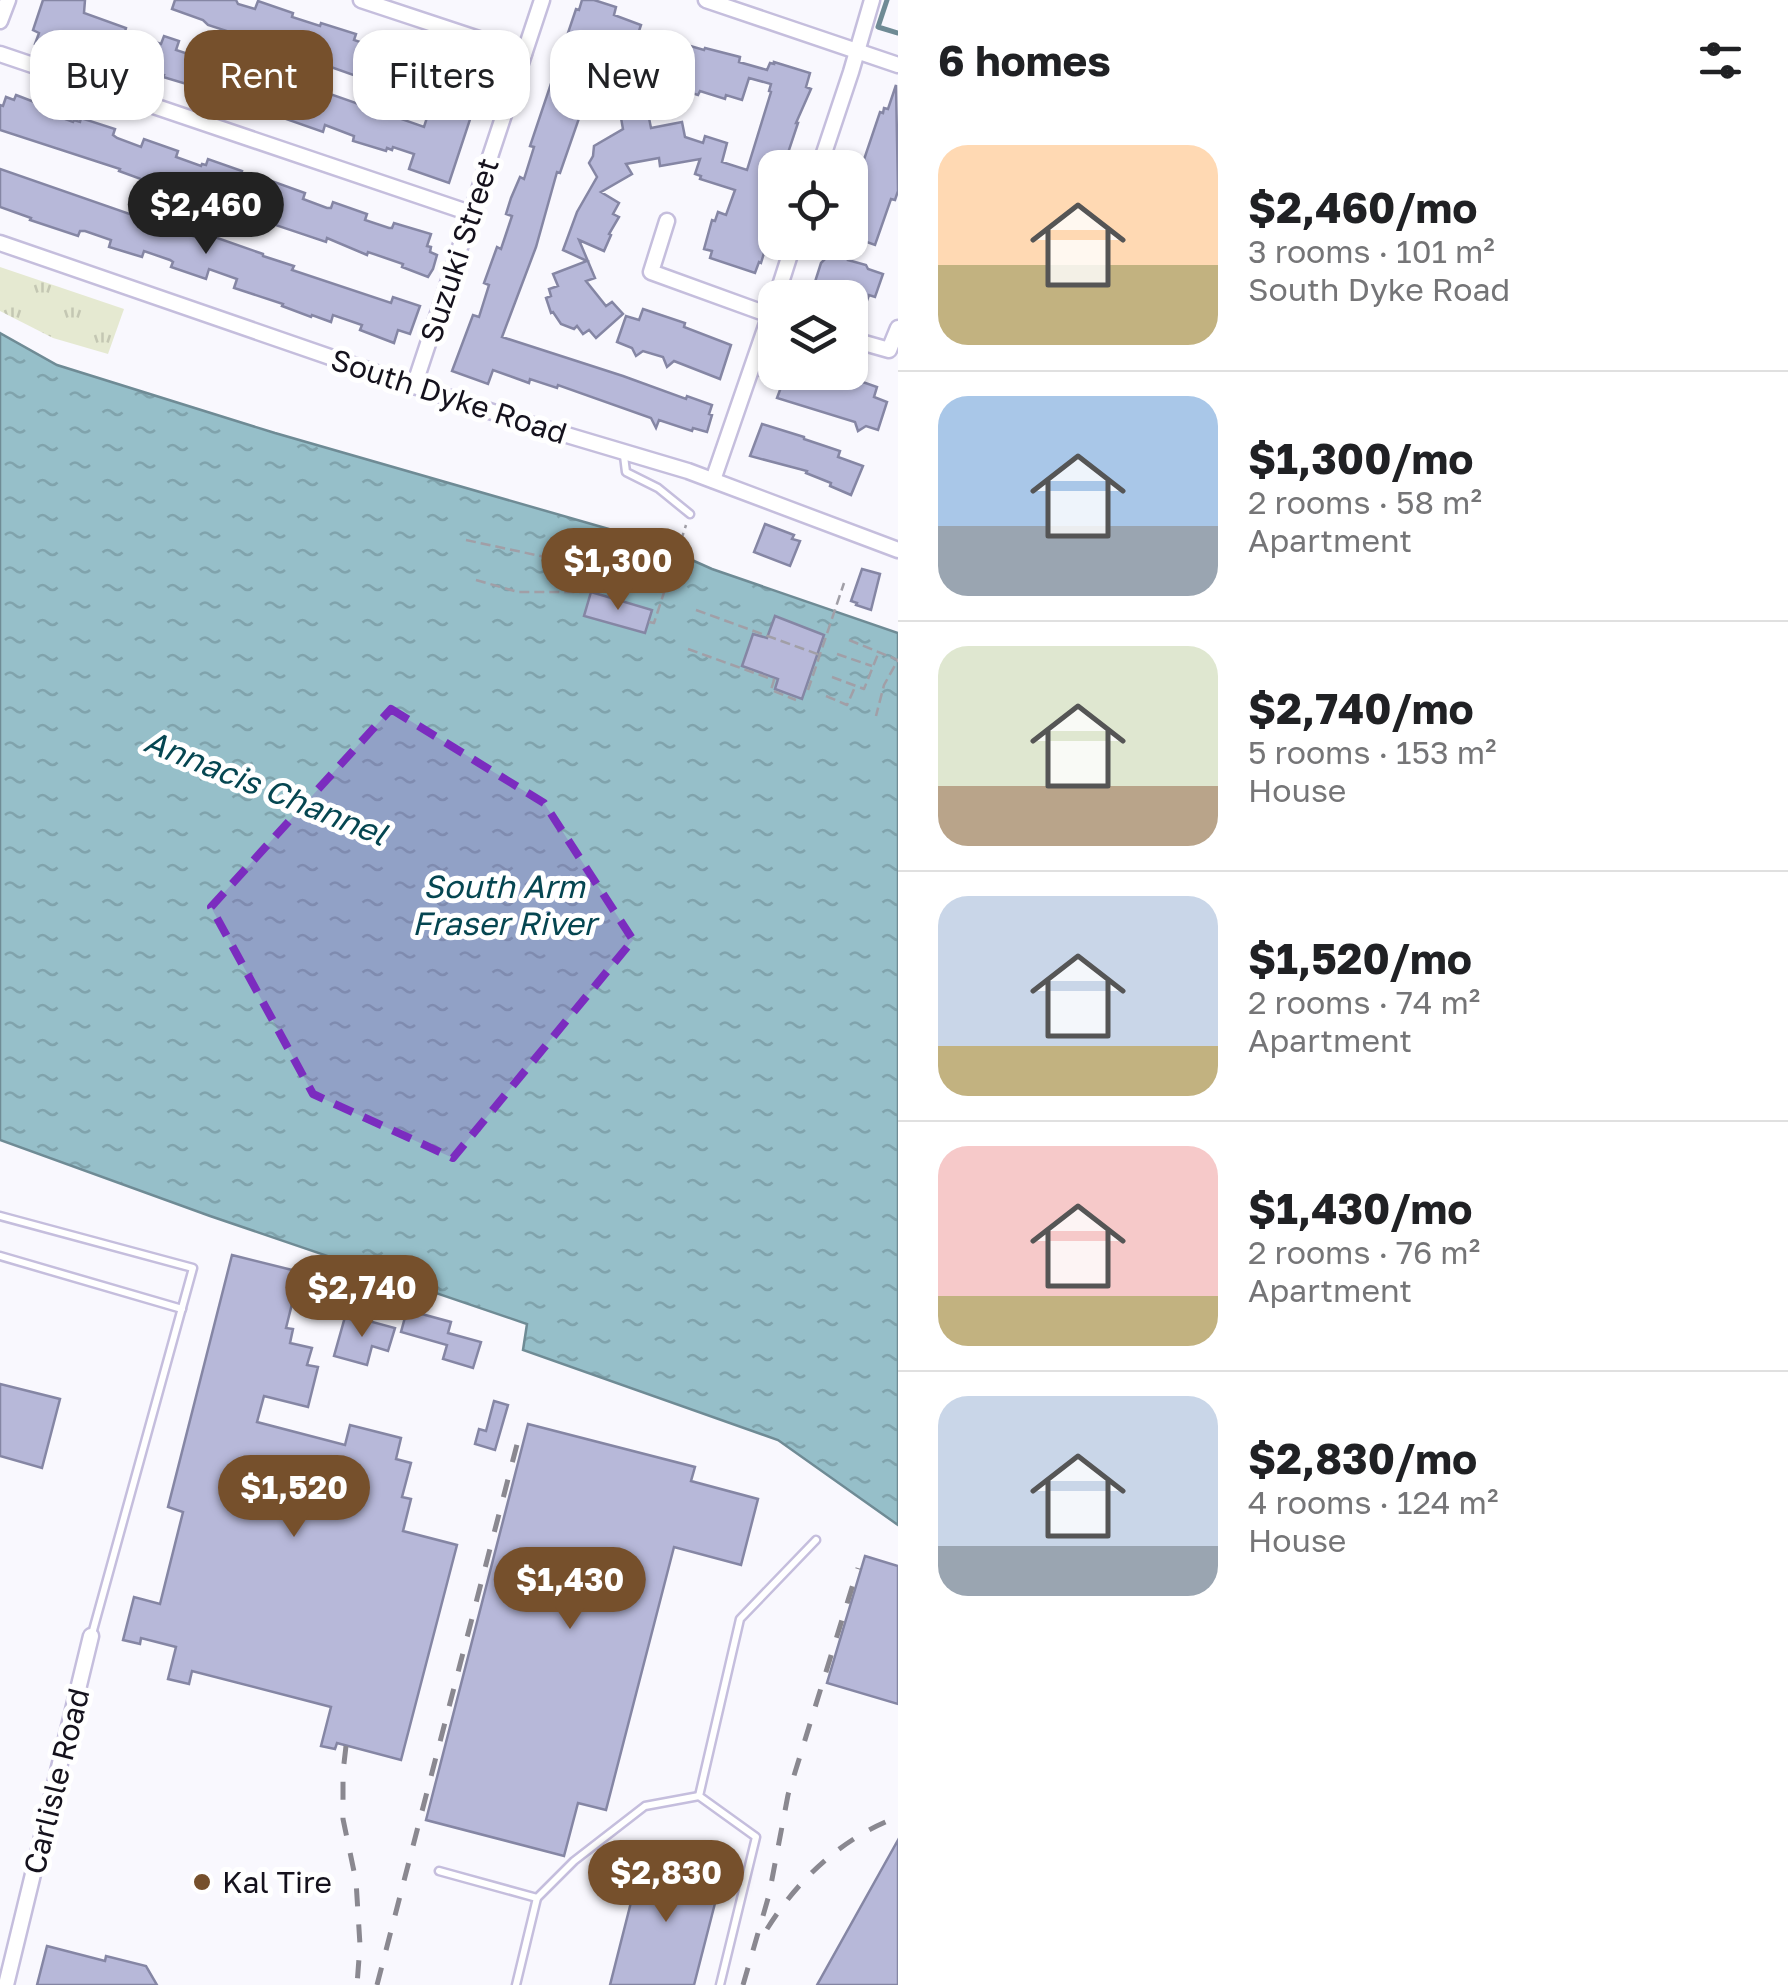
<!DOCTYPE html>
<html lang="en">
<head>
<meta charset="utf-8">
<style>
  :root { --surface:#fff; --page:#f2f2f2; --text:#202124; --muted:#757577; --line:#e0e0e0; --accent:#76502c }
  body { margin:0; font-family:"Golos Text",sans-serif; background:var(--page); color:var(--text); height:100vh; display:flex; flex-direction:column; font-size:38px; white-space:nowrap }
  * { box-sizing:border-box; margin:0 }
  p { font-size:32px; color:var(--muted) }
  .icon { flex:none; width:55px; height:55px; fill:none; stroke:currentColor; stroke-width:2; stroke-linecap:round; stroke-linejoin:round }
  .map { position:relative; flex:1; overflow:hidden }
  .drawer { display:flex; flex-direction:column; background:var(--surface); width:890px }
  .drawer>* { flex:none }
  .top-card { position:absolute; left:30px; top:30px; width:718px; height:90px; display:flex; gap:20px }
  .fabs { position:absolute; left:758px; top:150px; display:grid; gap:20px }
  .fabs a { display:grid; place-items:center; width:110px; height:110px; border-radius:20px; background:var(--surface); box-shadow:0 2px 8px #0004; font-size:50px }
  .price { position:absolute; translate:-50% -85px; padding:0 22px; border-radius:35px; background:var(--accent); color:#fff; font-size:32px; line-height:65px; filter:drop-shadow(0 2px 5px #0008) }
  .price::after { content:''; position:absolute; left:50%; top:60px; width:30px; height:22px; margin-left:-15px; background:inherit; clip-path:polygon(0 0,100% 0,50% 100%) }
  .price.selected { background:#222; color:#fff }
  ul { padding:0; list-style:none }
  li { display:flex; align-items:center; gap:30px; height:250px; padding:0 40px }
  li+li { border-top:2px solid var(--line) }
  li span { display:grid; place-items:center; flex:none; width:280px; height:200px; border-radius:30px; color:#555 }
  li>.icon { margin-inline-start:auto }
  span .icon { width:120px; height:120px; fill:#fffc; stroke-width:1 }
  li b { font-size:42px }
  h2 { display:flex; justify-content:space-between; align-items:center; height:120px; padding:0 40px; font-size:42px }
  .chip { padding:0 35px; border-radius:30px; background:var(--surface); box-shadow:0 2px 8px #0004; font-size:35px; line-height:90px }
  .chip.selected { background:var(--accent); color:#fff }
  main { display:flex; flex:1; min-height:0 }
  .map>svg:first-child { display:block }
</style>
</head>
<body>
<main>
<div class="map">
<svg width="898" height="1985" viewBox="0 0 898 1985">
  <defs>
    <pattern id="park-tufts" width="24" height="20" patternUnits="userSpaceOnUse" patternTransform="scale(2.5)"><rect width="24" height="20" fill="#e5e9d1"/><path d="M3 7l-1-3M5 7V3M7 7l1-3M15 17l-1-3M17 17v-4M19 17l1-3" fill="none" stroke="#c4c7b3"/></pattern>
    <pattern id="water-ripples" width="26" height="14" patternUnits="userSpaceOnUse" patternTransform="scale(2.5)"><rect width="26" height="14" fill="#96bfc9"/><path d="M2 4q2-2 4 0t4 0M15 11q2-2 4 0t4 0" fill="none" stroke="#80a3ac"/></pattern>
  </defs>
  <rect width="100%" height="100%" fill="#f9f8fe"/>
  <!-- park -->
  <polygon fill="url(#park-tufts)" points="0,267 124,309 108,354 53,338 0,311"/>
  <!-- water -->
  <polygon fill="url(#water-ripples)" stroke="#6f8b95" stroke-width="2.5" points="0,333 57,365 275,433 647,540 712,569 898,633 898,1525 778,1440 523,1350 527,1324 210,1216 0,1140"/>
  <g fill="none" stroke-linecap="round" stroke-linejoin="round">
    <!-- stream -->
    <polyline stroke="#6f8b95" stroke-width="5" points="887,0 878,27 898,33"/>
  </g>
  <!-- building -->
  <g fill="#b7b8d9" stroke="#8586a4" stroke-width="2.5">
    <polygon points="43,0 85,0 84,13 126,28 125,32 161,44 164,36 179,41 176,50 203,59 204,56 224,62 224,60 258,72 259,69 424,127 432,102 401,93 402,90 371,79 360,63 356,76 328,66 329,64 208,25 203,20 172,9 175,0 236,0 238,4 255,9 258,1 293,13 292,17 320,26 321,23 356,34 354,40 383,50 385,43 419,55 417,61 421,62 420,64 443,71 448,55 487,68 449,183 409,169 414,154 393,147 392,150 387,148 386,151 353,141 354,136 325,125 323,132 286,119 287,114 261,106 260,109 241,104 226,98 227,96 163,77 164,75 157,73 157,71 100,57 102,50 75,41 70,54 35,44 39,33 33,30"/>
    <polygon points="582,0 594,0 616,7 614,15 641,25 639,31 704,50 705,48 740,57 739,62 767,70 770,63 774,64 774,62 810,73 806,87 811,89 796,123 798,123 783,168 775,168 775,188 761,233 769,236 761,263 759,262 755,273 710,258 712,251 704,249 712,220 715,221 718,212 726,215 735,190 700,179 701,176 695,174 700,159 660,166 659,158 626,164 632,174 601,192 619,203 613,214 619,217 609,234 611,235 604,251 579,240 595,278 586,281 606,306 612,302 623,314 596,338 589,330 583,334 577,326 574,329 561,324 553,312 551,313 546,298 551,296 549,289 558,286 553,274 587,261 563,250 577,212 597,177 589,163 593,156 594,146 623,129 621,118 648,113 651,128 682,122 685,137 703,143 705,136 727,143 722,162 747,170 771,92 769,91 771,84 749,78 742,100 726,95 725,99 700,91 698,95 688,92 689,87 679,83 680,82 601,55 560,173 557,172 536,247 502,337 623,376 686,399 687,396 712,405 709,414 712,415 707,432 693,428 692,431 659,420 656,428 651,418 558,385 557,388 530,379 529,383 493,370 488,384 452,371 473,315 479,317 489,285 484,283 497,247 501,249 512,216 506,214 511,198 520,177 524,179 534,147 530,146 576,9 579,10"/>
    <polygon points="896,85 898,191 895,200 891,199 875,245 850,236 850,201 880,112 883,113 884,108 888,109"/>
    <polygon points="16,95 50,108 49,113 73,122 74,120 80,122 81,118 115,129 113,135 117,138 141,147 144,139 178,151 176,157 201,166 202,164 206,165 208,159 242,171 240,177 267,186 269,180 305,193 303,199 327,208 331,208 333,202 367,214 365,220 389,228 392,228 394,223 431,234 427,246 431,247 430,252 437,255 433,269 428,277 402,267 403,264 368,252 367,255 327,238 326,242 246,215 246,213 226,204 178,188 147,178 146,181 119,171 120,169 0,130 0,105 3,106 6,97 14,100"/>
    <polygon points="0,169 138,217 139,214 169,223 167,228 202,239 203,233 263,254 263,256 294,266 292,270 391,303 393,297 420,306 410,334 398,330 394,343 360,330 362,325 333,315 331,322 312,315 311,317 282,306 283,304 234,288 237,279 209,269 206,279 171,267 173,262 170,260 144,251 142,257 109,247 111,240 85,231 80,231 78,236 30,220 31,218 0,207"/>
    <polygon points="830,248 849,255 848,260 866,265 868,269 883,274 875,297 869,295 864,309 850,304 850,298 829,298 821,295 823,288 814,285 821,263 826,258"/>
    <polygon points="643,309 685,323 684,327 731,345 720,379 674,361 667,367 663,357 643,351 636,356 632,348 617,342 626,316 639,320"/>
    <polygon points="761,372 823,372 858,384 860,381 877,387 874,397 887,402 878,430 866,426 858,431 855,422 777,398 783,382 760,376"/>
    <polygon points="762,424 804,437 804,439 840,451 838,457 863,466 851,495 830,486 831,483 806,473 807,471 750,456"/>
    <polygon points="765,524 794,535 792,539 800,541 790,566 754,552"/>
    <polygon points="862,569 880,574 871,610 856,605 857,603 851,601"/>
    <polygon points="591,592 652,610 645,633 584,616"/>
    <polygon points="775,616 824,635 802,699 775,689 778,679 742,666 753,634 767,638"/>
    <polygon points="232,1255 300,1272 286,1328 293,1329 290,1343 312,1348 307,1365 318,1367 308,1407 264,1396 257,1422 345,1445 350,1425 401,1438 396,1459 411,1463 402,1497 411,1499 403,1531 457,1545 401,1760 337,1743 335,1749 321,1746 331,1707 192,1671 189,1684 168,1679 176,1647 141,1638 140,1644 123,1640 134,1597 160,1604 183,1512 168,1507"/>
    <polygon points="407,1310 451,1322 448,1333 481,1342 473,1368 443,1359 447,1345 401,1332"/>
    <polygon points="345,1317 355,1321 354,1317 395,1328 388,1351 372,1346 367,1365 334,1356"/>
    <polygon points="0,1384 60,1399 42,1468 0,1456"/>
    <polygon points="494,1401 508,1405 495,1450 475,1444 479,1429 486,1431"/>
    <polygon points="528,1424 695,1467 691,1481 758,1499 741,1565 674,1547 606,1810 578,1803 564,1856 426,1820"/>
    <polygon points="865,1556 898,1566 898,1704 827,1683"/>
    <polygon points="898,1840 898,1985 817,1985"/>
    <polygon points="643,1855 722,1876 694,1985 610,1985"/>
    <polygon points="47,1946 105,1961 106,1956 146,1966 157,1985 37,1985"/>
  </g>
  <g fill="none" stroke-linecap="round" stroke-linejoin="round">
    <defs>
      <g id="lane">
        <polyline points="624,456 626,472 658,488 690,514"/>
        <polyline points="0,1216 193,1268 92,1634"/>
        <polyline points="0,1256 182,1309"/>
        <polyline points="439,1871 537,1898 574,1861 645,1806 699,1796"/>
        <polyline points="516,1985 537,1898"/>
        <polyline points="720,1985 756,1837 699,1796 740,1619 816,1540"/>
      </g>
      <g id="street">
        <polyline points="361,0 524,54"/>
        <polyline points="706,0 898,65"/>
        <polyline points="0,21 8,0"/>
        <polyline points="0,54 470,213"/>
        <polyline points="819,168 851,72 872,0"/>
        <polyline points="667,221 651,272 775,317"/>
        <polyline points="0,243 414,386 523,422 688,471 898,550"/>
        <polyline points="776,298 794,242"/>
        <polyline points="850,339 889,350 898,328"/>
        <polyline points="414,386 542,0"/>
        <polyline points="713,480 775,300"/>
        <polyline points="6,1985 91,1636"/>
      </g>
    </defs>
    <!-- lane casing -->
    <use href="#lane" stroke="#c5bedd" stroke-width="11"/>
    <!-- street casing -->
    <use href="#street" stroke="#c5bedd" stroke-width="19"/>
    <!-- path -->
    <g stroke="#a19fa7" stroke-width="2.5" stroke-dasharray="10 5" stroke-linecap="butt">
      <polyline points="466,540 666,583"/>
      <polyline points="476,580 518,592 591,592"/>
      <polyline points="696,610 820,655"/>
      <polyline points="649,622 654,623 686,525"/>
      <polyline points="849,640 898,660 884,685 876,716"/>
      <polyline points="688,649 774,680 771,690 796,700"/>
      <polyline points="837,654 872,666"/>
      <polyline points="832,677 864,689 878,654"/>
      <polyline points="808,690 844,583"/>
      <polyline points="826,696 847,705 855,687"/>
    </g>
    <!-- lane -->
    <use href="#lane" stroke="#fff" stroke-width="6"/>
    <!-- street -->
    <use href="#street" stroke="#fff" stroke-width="14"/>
    <!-- rail -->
    <g stroke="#8a8890" stroke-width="5" stroke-dasharray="18 18" stroke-linecap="butt">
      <polyline points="346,1746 343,1772 343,1819 356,1881 360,1945 357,1985"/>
      <path d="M 767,1929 C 798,1879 843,1837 898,1817"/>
      <polyline points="377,1985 521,1429"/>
      <polyline points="743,1985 769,1895 788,1795 858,1568"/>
    </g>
  </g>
  <!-- marked area -->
  <path fill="#7b2cbf" fill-opacity="0.2" stroke="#7b2cbf" stroke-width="8" stroke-dasharray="20 12" stroke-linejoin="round" d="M 391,709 L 544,803 L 633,940 L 453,1158 L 313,1094 L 211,907 Z"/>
  <!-- markers -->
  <circle fill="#76502c" stroke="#fff" stroke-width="4" cx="202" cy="1882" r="10"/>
  <g text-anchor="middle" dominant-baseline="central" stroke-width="10" stroke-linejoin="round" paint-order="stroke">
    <!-- street labels -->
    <g font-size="30" fill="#15121d" stroke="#fff">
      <text transform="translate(459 250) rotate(-72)">Suzuki Street</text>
      <text transform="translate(449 396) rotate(18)">South Dyke Road</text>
      <text transform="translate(56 1781) rotate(-76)">Carlisle Road</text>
    </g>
    <!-- poi labels -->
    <g font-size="30" fill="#15121d" stroke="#fff" text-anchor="start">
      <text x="222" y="1882">Kal Tire</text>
    </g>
    <!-- water labels -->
    <g font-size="32" font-style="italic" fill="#054651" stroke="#fff">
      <text transform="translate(266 787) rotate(22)">Annacis Channel</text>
      <text x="504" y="886">South Arm<tspan x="504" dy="37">Fraser River</tspan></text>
    </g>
  </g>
</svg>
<div class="fabs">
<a><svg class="icon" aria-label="locate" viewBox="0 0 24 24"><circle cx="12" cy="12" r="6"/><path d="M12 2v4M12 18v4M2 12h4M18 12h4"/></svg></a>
<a><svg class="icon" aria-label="layers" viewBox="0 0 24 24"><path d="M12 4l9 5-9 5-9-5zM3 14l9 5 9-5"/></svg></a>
</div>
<b class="price selected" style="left:206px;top:257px">$2,460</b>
<b class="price" style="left:618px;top:613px">$1,300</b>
<b class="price" style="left:362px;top:1340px">$2,740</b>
<b class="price" style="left:294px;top:1540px">$1,520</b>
<b class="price" style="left:570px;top:1632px">$1,430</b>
<b class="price" style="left:666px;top:1925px">$2,830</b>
<div class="top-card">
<a class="chip">Buy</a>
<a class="chip selected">Rent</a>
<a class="chip">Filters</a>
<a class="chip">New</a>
</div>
</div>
<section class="drawer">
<h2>6 homes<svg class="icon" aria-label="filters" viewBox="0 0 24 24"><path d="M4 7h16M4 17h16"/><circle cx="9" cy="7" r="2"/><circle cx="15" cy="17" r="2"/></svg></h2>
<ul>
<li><span style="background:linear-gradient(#ffd9b3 60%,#c2b280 0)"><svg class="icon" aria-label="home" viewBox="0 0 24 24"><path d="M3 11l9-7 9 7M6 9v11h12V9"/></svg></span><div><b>$2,460/mo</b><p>3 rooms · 101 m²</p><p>South Dyke Road</p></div></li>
<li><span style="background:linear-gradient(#a9c7e8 65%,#9aa5b1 0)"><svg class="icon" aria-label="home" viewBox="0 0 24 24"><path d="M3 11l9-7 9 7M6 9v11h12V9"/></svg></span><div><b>$1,300/mo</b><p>2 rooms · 58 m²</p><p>Apartment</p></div></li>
<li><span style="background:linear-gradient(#dfe7d0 70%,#b9a48a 0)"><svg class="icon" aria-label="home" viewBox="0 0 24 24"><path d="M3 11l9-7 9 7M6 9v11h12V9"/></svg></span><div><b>$2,740/mo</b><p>5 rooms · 153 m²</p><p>House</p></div></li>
<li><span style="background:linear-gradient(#c9d6e8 75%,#c2b280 0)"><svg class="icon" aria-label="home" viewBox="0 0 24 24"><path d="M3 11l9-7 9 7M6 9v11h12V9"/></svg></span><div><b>$1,520/mo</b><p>2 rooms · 74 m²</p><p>Apartment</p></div></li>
<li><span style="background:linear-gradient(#f6c9c9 75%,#c2b280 0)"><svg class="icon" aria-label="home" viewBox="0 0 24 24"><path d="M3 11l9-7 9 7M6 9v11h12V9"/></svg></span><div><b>$1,430/mo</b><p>2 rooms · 76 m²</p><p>Apartment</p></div></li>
<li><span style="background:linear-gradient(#c9d6e8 75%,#9aa5b1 0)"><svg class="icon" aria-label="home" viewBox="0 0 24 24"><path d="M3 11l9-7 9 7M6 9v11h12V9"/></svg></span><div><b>$2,830/mo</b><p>4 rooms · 124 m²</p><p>House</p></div></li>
</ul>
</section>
</main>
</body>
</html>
